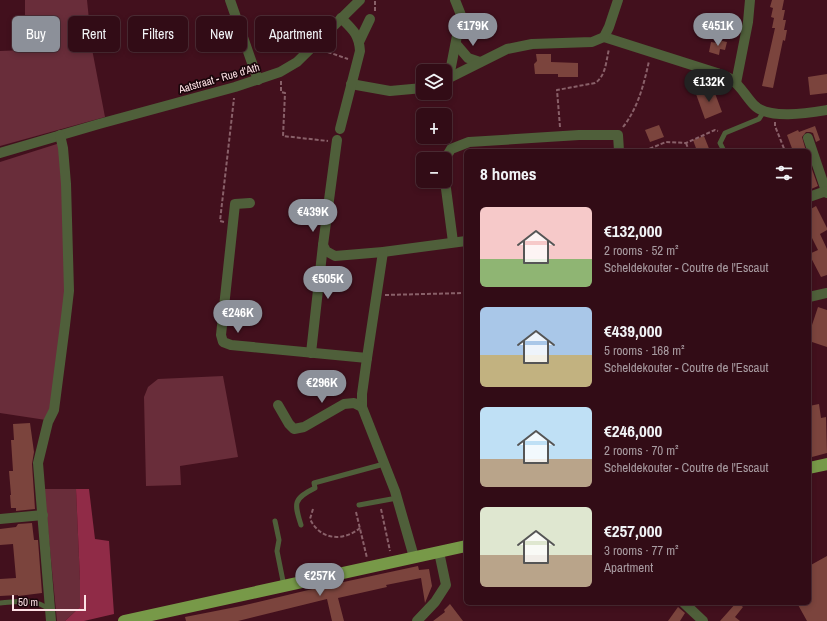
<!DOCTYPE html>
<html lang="en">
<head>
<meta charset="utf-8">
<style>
  :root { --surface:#320c16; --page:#3d1a23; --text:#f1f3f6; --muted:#a89ba1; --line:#4d2c35; --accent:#8c9099 }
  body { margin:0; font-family:"Archivo Narrow",sans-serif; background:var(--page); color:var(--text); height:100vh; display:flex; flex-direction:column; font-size:15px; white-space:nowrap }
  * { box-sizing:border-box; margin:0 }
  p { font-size:13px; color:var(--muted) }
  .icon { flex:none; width:22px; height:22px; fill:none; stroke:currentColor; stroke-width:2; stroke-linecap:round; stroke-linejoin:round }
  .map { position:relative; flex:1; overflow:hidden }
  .side { position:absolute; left:464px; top:149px; width:347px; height:456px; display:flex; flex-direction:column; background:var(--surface); border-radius:6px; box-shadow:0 2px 6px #0003,0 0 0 1px var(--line) }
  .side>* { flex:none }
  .guide { position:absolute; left:12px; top:16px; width:380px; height:36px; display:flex; gap:8px }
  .controls { position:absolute; left:416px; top:64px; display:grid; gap:8px }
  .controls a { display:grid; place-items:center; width:36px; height:36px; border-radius:6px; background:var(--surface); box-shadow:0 2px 6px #0003,0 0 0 1px var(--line); font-size:20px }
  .scale { position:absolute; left:12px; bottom:10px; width:74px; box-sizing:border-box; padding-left:4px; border:2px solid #fde1e5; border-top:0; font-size:11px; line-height:14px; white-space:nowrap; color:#fde1e5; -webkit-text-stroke:3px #1b060b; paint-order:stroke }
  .price { position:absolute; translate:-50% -34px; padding:0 9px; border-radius:14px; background:var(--accent); color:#fff; font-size:13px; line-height:26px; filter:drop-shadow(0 1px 2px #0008) }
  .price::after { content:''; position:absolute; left:50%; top:24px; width:12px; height:9px; margin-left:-6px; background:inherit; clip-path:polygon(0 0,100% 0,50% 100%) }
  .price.selected { background:#222; color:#fff }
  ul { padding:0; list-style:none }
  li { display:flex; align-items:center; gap:12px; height:100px; padding:0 16px }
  li span { display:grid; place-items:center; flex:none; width:112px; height:80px; border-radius:6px; color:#555 }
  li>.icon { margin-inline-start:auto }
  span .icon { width:48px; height:48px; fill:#fffc; stroke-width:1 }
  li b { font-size:17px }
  h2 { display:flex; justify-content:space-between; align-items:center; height:48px; padding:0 16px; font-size:17px }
  .chip { padding:0 14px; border-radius:6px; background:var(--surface); box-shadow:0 2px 6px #0003,0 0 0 1px var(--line); font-size:14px; line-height:36px }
  .chip.selected { background:var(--accent); color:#fff }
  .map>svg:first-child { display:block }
</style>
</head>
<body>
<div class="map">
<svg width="827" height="621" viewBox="0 0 827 621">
  <rect width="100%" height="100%" fill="#42101d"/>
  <!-- green -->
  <g fill="#692d3a">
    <polygon points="25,0 87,0 92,49 105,117 0,146 0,51 25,50"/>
    <polygon points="60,143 67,278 51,413 46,420 0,413 0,162"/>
    <polygon points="223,376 238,457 180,466 181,485 146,486 144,397 148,387 158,379"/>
    <polygon points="44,489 76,489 80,580 80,607 65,621 57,621"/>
  </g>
  <!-- forest -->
  <polygon fill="#902b47" points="76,489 89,489 95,539 109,541 114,614 84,621 65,621 80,607 80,580"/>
  <!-- building -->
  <g fill="#7b443d">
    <polygon points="772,0 784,0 782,10 785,10 783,20 786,20 784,30 787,30 785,41 783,40 773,88 762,86 775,28 772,28 774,18 771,17 773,8 770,7"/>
    <polygon points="718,40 727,42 725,50 720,49 719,55 709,52 711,42 717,43"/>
    <polygon points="536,54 551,54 551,62 578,63 578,77 558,77 558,74 535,74 534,64 537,61"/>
    <polygon points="827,74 827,93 810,95 808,77"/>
    <polygon points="713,88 722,112 705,119 696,94"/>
    <polygon points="659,125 664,137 650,142 645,130"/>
    <polygon points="815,126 820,140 816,142 813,133 810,132 806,132 802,137 806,151 793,151 787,135 798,130 799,132"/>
    <polygon points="704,136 710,151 697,151 693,140"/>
    <polygon points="809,161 818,186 809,190"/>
    <polygon points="816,206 827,228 827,230 820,234 827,249 827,275 821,277 809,254 818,250 809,232 809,210"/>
    <polygon points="818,307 827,310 827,347 809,341 809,327 811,328"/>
    <polygon points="819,404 821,418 826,417 827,453 812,457 809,444 809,406"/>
    <polygon points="30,423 34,452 32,464 35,509 16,511 16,508 11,508 10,495 11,495 9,471 13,471 11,440 14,440 13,424"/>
    <polygon points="32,523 34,540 38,540 42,593 18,596 18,595 0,596 0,579 16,578 13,544 0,545 0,529 16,527 18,524"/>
    <polygon points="827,556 827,621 807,621 797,603 809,603 809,566"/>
    <polygon points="418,566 419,570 429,569 432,586 425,603 421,578 386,585 387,587 338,598 344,621 332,621 327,599 238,621 186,621 185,617 241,606 325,586"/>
    <polygon points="736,603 738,603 743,607 735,617 740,621 720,621"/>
    <polygon points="450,604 463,621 433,621 445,612 444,610"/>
    <polygon points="678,607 685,613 680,621 668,621"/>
  </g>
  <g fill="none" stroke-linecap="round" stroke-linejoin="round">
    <!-- path -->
    <g stroke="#896069" stroke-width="2" stroke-dasharray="4 2" stroke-linecap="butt">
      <polyline points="375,11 375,0"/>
      <polyline points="322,50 348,59"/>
      <polyline points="281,81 281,92 285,93 283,136 328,141"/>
      <polyline points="775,122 775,126 785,151"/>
      <path d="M 560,127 L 557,90 L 595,83 C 606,76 606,61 609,49"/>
      <path d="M 623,127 C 638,108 644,84 649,61"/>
      <polyline points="686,143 689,151"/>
      <polyline points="644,151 666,142 686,143 715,130 718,131"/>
      <polyline points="224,222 220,221 234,98"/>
      <polyline points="385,295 466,293"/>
      <path d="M 313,509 L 310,519 C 320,540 343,542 360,528"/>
      <polyline points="381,509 390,551"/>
      <polyline points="356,512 367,558"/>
    </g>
    <!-- lane -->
    <g stroke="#4f5f3a" stroke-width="5">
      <polyline points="724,151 720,143 725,133 759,119 764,111"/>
      <polyline points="359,505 397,498"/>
      <polyline points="275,521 279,540 277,551 284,586"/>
      <path d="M 301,525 C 294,503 293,499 315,488 L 314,483 L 384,464"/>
      <path d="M 0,603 C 20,602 33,597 50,610"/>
    </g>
    <!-- street -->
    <g stroke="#4f5f3a" stroke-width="10">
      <polyline points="230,0 258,80"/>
      <path d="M 604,37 L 717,73 C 722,75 727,77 731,79 C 741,86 746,97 754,105 C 768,120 809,113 827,110"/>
      <polyline points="359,42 370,19"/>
      <polyline points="456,44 468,58 480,62"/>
      <polyline points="449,77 461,15 455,0"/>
      <polyline points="445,80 507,49 532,44 592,42 604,37 609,27 618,0"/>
      <polyline points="736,83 748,22 750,0"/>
      <polyline points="351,84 390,91 423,88"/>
      <path d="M 340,129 L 360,51 C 359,34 352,29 341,18"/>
      <polyline points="808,138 826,191"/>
      <polyline points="337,140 323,245 326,251 335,256 383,252 466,241"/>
      <polyline points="0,153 99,124 235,87 280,72 297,62 360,0"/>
      <polyline points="445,159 451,149 469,142 579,135 618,135 619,151"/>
      <polyline points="445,181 453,242"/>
      <polyline points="809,197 826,191 827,193"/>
      <polyline points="250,203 235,204 221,335 223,342 231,345 367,358"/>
      <polyline points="383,252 367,358 362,394 362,407 395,491 414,557"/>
      <polyline points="809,297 827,293"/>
      <polyline points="311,353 323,245"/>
      <polyline points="278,405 289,424 294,429 304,427 344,404 354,403 362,407"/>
      <polyline points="0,519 43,515"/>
      <polyline points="684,603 703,621"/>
      <polyline points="51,621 38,463 48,422 54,410 65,325 69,291 66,184 63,148 60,135"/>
      <polyline points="417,621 435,602 446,585 439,552"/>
    </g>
    <!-- primary -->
    <g stroke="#779948" stroke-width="12">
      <polyline points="809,468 827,464"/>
      <polyline points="124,621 466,546"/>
    </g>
  </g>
  <g text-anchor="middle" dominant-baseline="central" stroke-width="3.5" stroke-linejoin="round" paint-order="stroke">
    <!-- street labels -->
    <g font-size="11" fill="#fde1e5" stroke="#1b060b">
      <text transform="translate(219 78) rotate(-16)">Aatstraat - Rue d'Ath</text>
    </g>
  </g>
</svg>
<div class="controls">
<a><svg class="icon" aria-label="layers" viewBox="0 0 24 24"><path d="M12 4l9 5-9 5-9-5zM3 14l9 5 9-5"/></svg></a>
<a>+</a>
<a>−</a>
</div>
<div class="scale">50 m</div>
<b class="price" style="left:473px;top:47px">€179K</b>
<b class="price" style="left:718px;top:47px">€451K</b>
<b class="price selected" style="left:709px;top:103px">€132K</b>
<b class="price" style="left:313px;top:233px">€439K</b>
<b class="price" style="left:328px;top:300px">€505K</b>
<b class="price" style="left:238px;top:334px">€246K</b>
<b class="price" style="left:322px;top:404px">€296K</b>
<b class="price" style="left:320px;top:597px">€257K</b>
<div class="guide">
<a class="chip selected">Buy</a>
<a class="chip">Rent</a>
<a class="chip">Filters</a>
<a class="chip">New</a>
<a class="chip">Apartment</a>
</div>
<section class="side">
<h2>8 homes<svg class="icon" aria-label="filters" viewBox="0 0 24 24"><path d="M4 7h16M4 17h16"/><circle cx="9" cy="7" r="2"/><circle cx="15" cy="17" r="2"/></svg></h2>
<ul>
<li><span style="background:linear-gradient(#f6c9c9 65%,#8fb573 0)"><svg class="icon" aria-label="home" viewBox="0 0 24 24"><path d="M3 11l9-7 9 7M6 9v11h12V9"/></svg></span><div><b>€132,000</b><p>2 rooms · 52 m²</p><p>Scheldekouter - Coutre de l'Escaut</p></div></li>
<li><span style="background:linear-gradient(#a9c7e8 60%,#c2b280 0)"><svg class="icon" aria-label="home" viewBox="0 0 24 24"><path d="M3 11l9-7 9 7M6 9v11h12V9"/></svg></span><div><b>€439,000</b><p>5 rooms · 168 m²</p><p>Scheldekouter - Coutre de l'Escaut</p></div></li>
<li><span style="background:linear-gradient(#bfe0f5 65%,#b9a48a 0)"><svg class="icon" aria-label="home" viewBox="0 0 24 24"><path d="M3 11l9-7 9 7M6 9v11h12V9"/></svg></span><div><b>€246,000</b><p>2 rooms · 70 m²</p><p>Scheldekouter - Coutre de l'Escaut</p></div></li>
<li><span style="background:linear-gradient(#dfe7d0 60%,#b9a48a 0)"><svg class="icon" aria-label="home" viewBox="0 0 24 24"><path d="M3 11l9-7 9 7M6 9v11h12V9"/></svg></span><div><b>€257,000</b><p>3 rooms · 77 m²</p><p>Apartment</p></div></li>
</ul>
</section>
</div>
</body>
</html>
